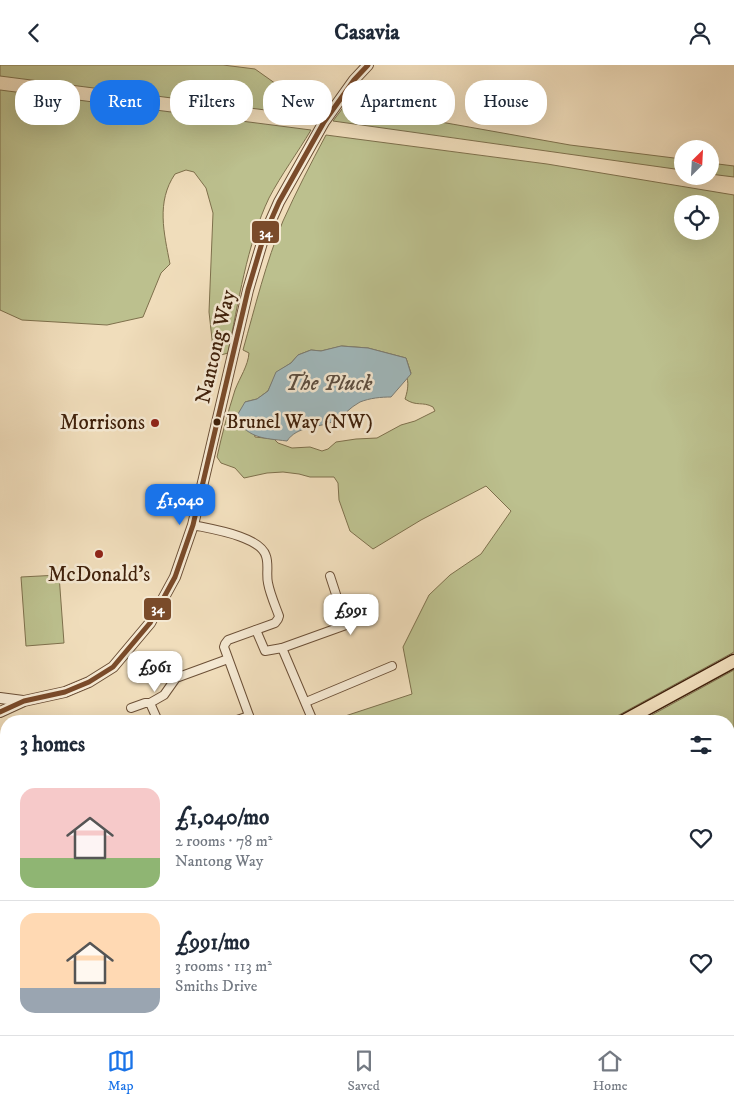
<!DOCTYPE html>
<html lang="en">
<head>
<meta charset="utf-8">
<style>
  :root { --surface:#fff; --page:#f6f6f7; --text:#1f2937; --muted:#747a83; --line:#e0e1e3; --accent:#1a73e8 }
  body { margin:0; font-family:"IM FELL DW Pica",serif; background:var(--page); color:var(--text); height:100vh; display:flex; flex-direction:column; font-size:19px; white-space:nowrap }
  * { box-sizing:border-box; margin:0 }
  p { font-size:16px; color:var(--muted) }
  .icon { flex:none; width:28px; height:28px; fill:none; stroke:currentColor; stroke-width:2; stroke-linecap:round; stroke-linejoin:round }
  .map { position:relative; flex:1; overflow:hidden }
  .drawer { position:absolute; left:0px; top:650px; width:735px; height:320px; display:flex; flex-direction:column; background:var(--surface); border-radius:20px 20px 0 0; box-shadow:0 5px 20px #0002 }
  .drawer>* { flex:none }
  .top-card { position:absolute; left:15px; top:15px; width:705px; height:45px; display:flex; gap:10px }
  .needle { width:32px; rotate:24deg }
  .fabs { position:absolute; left:674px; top:75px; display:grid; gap:10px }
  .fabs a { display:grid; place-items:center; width:45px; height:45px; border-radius:50%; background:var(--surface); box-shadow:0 5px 20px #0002; font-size:25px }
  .price { position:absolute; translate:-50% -42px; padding:0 11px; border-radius:10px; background:#fff; color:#222; font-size:16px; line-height:32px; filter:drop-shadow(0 1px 2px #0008) }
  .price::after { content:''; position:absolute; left:50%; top:30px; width:15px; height:11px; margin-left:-8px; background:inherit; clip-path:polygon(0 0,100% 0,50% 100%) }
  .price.on { background:var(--accent); color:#fff }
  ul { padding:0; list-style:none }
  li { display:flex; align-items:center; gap:15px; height:125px; padding:0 20px }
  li+li { border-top:1px solid var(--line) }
  li span { display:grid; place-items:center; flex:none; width:140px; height:100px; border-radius:15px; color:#555 }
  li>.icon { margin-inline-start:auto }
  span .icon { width:60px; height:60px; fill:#fffc; stroke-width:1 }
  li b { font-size:21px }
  h2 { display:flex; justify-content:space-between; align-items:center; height:60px; padding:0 20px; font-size:21px }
  .pill { padding:0 18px; border-radius:20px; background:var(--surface); box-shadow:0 5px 20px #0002; font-size:18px; line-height:45px }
  .pill.on { background:var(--accent); color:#fff }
  header { display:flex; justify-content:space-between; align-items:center; height:65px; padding:0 20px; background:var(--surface); font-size:22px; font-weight:700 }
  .tab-bar { display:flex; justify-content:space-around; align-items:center; height:70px; border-top:1px solid var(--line); background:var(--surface); font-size:14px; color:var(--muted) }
  .tab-bar a { display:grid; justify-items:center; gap:2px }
  .tab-bar .on { color:var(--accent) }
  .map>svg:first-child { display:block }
</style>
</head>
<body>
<header><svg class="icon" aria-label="back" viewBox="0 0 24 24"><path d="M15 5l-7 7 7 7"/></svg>Casavia<svg class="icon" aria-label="person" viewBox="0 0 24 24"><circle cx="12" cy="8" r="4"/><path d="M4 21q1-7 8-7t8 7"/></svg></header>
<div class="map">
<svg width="734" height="970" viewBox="0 0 734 970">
  <rect width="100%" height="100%" fill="#f0ddbb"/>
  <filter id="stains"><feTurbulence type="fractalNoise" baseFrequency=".004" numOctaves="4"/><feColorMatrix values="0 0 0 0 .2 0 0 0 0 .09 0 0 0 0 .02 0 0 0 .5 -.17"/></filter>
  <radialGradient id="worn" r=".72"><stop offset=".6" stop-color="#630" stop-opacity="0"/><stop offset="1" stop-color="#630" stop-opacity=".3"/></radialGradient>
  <!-- green -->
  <g fill="#bcc08e" stroke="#7e704c" fill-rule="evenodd">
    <polygon points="0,0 223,0 255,4 293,31 331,38 320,52 0,11"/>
    <path d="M 0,25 L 311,65 C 298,87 281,110 269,133 C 247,179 238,239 228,288 L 214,292 L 209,247 L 213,148 L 206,123 L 194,107 L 186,105 L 175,109 C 156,137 164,168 170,199 L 161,208 L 143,252 L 107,260 L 22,255 L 0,245 Z"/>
    <polygon points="345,40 570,80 682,94 682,105 333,56"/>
    <path d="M 326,70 L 547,99 L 734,130 L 734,587 L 608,656 L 330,656 L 412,629 L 403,582 L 429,530 L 450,510 L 481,489 L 511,446 L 486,421 L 421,455 L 373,484 L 350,466 L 339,435 L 338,418 L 334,412 L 310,412 L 299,409 L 283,407 L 267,408 L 244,413 L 235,403 L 221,398 L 217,392 C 222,369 228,347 235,325 C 240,312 248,301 249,288 L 243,285 C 255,242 266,197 283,156 C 296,127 311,98 326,70 ZM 682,139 L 710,139 L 710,166 L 682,166 ZM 342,281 L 368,283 L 406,293 L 411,308 L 407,313 C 409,320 407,328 405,334 C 417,342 422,336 433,342 L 435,346 L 415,356 L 401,360 L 377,373 L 356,374 L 336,377 L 328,384 L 322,386 L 310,382 L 292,383 L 278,378 L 274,374 L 255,372 L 245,337 L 257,334 L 268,326 L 277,307 L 291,298 L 298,290 L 311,285 L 321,286 Z"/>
    <polygon points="710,98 734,101 734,112 710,109"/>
    <polygon points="59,510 64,578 26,581 21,512"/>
    <polygon points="734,605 734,815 729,812 729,656 641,656"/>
    <polygon points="112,964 271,964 265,970 133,970"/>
  </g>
  <!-- water -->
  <path fill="#a0b8bc" stroke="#7a7c75" d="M 341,281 L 368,283 L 406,293 L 411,309 L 391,332 C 381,332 370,333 360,337 C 350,342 343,352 332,357 C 317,363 297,361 287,376 C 263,373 251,374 235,354 L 245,337 L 257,334 L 268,326 L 276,307 L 291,298 L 298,290 L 311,285 L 321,286 Z"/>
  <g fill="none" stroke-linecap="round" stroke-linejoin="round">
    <defs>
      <g id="minor">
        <path d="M 193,460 C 211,464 260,471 266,491 C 269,500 266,509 268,518 C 270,529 275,540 279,551 L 278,554 L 275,558 L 228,575 L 225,579 L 224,582 L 251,656"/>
        <polyline points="256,565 265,586 282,583 313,656"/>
        <polyline points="282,583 346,560 330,511"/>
        <polyline points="306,637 392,601"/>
        <polyline points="150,638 164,630 176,613 228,594"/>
        <polyline points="131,643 145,638 150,638 158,656"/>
        <polyline points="234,656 249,651"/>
        <polyline points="0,699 6,698"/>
        <polyline points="0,945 6,945"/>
        <polyline points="107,964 127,970"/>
        <polyline points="145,970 147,964"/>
        <polyline points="556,970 561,964"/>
      </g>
      <g id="tertiary">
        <polyline points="0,633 23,636"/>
        <polyline points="0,647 24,636 65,627 89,617 113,602 150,558 175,512 193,460 248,225 264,171 279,137 324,57 354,15 368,0"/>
      </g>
      <g id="secondary">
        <polyline points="729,897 734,892"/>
        <polyline points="0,901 6,899"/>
        <polyline points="456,964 463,970"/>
        <polyline points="653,970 660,964"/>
      </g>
      <g id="primary">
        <polyline points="624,656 734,596"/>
        <polyline points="0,761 6,761"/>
      </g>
    </defs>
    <!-- minor casing -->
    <use href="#minor" stroke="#6c5037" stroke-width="10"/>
    <!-- tertiary casing -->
    <use href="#tertiary" stroke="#6c5037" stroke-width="12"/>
    <!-- secondary casing -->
    <use href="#secondary" stroke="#40210b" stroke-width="14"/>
    <!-- primary casing -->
    <use href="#primary" stroke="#40210b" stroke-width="15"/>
    <!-- minor -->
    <use href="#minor" stroke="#f5e9d3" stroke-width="8"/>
    <!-- tertiary -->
    <use href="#tertiary" stroke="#f5e9d3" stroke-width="10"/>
    <!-- secondary -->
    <use href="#secondary" stroke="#f5e9d3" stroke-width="11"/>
    <!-- primary -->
    <use href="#primary" stroke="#f0ddbb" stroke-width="12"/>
    <defs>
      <polyline id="bus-1" points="0,647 24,636 65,627 89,617 113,602 150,558 175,512 193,460 248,225 264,171 279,137 324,57 354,15 368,0"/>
    </defs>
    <!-- bus-1 casing -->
    <use href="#bus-1" stroke="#f5e9d3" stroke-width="9"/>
    <!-- bus-1 -->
    <use href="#bus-1" stroke="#7a4b2a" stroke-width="5"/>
  </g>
  <!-- markers -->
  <circle fill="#40210b" stroke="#f5e9d3" stroke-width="2" cx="217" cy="357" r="4.5"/>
  <g fill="#8f2418" stroke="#f5e9d3" stroke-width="2">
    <circle cx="155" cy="358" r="5"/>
    <circle cx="99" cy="489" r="5"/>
  </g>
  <g text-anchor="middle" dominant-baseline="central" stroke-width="5" stroke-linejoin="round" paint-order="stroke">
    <!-- bus labels -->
    <g font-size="20" fill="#40210b" stroke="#f5e9d3" text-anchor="start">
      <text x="226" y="357">Brunel Way (NW)</text>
    </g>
    <!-- street labels -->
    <g font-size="21" fill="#40210b" stroke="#f5e9d3">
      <text transform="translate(216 282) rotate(-77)">Nantong Way</text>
    </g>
    <!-- poi labels -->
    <g font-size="21" fill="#40210b" stroke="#f5e9d3" text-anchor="end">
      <text x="145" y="358">Morrisons</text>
      <text x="99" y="510" text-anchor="middle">McDonald's</text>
    </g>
    <!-- water labels -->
    <g font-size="22" font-style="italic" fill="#5d4e40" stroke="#f5e9d3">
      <text x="329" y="318">The Pluck</text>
    </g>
  </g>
  <g stroke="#f5e9d3" stroke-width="2">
    <rect x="251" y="155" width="29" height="24" rx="5" fill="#7a4b2a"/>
    <rect x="143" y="532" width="29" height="24" rx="5" fill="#7a4b2a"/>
  </g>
  <g font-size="14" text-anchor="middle" font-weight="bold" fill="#fff">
    <text x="266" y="172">34</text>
    <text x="158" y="548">34</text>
  </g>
  <rect width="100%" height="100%" filter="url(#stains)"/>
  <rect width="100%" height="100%" fill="url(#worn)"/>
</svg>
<div class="fabs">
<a><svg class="needle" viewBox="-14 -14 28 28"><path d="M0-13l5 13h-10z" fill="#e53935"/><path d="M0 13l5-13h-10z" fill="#747a83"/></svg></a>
<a><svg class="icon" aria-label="locate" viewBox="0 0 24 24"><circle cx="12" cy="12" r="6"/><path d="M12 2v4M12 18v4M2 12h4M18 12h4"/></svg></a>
</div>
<b class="price on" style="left:180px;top:461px">£1,040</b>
<b class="price" style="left:351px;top:571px">£991</b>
<b class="price" style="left:155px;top:628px">£961</b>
<div class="top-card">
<a class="pill">Buy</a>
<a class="pill on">Rent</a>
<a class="pill">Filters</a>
<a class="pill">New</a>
<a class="pill">Apartment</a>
<a class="pill">House</a>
</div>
<section class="drawer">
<h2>3 homes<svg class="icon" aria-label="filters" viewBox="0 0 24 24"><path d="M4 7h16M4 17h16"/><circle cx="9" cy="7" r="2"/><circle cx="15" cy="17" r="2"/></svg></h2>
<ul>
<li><span style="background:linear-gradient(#f6c9c9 70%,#8fb573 0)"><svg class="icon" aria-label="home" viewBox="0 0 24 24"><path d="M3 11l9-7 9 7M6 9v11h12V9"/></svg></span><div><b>£1,040/mo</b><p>2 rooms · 78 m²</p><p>Nantong Way</p></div><svg class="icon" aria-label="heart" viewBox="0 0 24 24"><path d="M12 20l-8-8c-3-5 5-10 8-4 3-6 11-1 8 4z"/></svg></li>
<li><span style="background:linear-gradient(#ffd9b3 75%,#9aa5b1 0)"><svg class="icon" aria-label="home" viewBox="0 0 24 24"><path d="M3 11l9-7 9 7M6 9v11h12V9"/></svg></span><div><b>£991/mo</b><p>3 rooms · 113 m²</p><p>Smiths Drive</p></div><svg class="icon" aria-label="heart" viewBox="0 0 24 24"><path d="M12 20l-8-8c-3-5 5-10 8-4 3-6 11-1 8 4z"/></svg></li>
</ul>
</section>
</div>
<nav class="tab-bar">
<a class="on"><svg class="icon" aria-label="map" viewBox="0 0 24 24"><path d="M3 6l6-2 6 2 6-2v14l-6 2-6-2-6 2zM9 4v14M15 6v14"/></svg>Map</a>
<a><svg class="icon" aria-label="saved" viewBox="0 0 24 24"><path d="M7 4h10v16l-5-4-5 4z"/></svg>Saved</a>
<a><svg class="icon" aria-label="home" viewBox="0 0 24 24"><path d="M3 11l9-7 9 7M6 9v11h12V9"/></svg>Home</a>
</nav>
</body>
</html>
